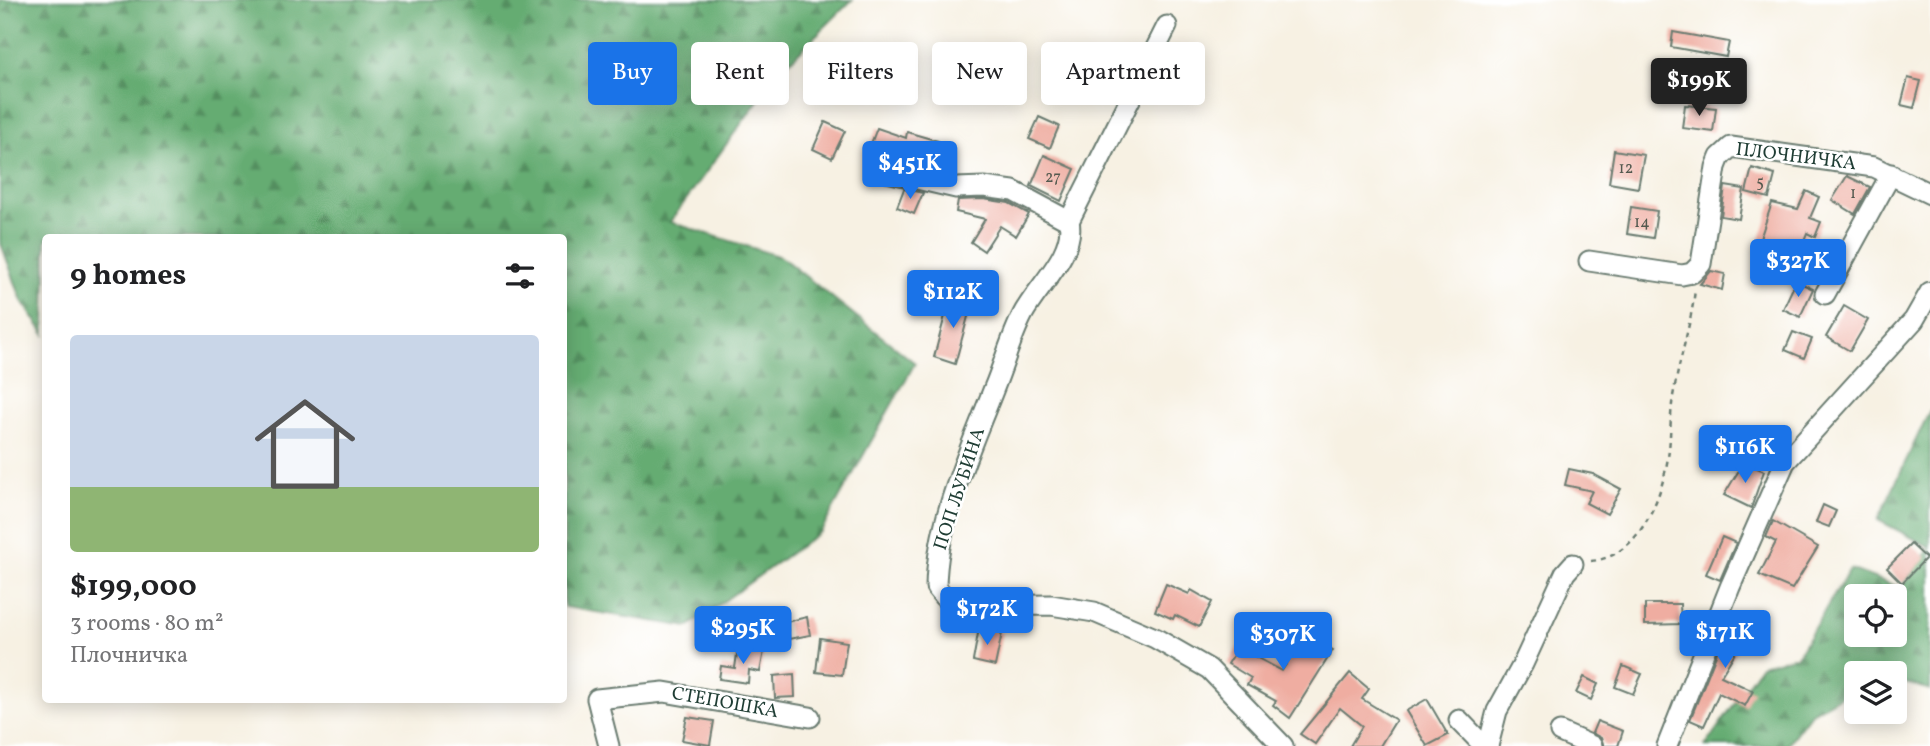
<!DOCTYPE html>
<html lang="en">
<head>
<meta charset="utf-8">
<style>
  :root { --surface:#fff; --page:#f6f6f6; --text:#202124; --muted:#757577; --accent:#1a73e8 }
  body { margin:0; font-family:Vollkorn,serif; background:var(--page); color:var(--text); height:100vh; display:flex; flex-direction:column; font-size:26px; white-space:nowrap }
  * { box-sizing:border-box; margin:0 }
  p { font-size:23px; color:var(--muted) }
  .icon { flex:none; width:38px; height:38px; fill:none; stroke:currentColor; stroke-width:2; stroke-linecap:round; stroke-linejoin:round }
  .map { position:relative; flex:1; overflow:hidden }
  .sheet { position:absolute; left:42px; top:234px; width:525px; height:469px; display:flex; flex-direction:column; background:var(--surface); border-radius:7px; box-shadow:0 4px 18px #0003 }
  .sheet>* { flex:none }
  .guide { position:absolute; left:588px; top:42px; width:665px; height:63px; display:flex; gap:14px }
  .fabs { position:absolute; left:1844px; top:584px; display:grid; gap:14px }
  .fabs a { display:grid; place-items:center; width:63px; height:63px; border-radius:7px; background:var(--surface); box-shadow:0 4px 18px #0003; font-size:35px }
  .price { position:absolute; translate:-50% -60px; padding:0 16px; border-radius:7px; background:var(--accent); color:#fff; font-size:23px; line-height:46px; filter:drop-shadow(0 2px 4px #0008) }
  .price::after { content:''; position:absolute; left:50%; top:42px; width:21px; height:16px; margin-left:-10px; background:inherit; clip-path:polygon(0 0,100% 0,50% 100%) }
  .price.on { background:#222; color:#fff }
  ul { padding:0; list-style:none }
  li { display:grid; align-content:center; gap:14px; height:371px; padding:0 28px }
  li span { display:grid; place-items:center; height:217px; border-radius:7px; color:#555 }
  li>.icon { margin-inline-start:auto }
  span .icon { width:126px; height:126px; fill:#fffc; stroke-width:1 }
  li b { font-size:30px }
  h2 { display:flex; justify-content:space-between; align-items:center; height:84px; padding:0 28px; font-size:30px }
  .chip { padding:0 24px; border-radius:7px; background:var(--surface); box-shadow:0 4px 18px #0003; font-size:24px; line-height:63px }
  .chip.on { background:var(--accent); color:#fff }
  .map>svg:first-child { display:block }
</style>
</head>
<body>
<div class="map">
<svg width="1930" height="746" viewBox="0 0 1930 746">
  <defs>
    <pattern id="forest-firs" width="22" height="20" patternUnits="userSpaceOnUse" patternTransform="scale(1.75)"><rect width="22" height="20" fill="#65ac72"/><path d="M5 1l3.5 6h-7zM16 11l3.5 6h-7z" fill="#538d5e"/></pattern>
  </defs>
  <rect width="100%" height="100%" fill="#fff"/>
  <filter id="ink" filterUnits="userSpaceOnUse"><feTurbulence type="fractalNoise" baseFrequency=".0143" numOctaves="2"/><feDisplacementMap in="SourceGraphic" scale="14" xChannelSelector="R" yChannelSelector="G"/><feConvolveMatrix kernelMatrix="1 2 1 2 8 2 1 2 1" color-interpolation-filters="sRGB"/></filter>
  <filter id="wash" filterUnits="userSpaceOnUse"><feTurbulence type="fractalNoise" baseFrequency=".00686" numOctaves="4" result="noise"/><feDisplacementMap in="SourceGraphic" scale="28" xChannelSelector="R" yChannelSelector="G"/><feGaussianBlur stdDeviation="1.57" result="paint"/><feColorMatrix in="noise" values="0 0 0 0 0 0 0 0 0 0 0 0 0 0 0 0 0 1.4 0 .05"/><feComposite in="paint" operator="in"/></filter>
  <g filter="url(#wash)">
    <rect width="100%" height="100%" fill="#f7f1e3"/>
    <!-- forest -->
    <g fill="url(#forest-firs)" stroke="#427453" stroke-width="2" fill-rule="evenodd">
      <polygon points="0,0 852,0 778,73 670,222 781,257 915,363 821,531 688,627 564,607 564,238 46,238 45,334 22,301 0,241"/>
      <polygon points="1930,410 1930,547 1878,520"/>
      <path d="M 1930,548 L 1930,690 L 1895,680 L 1895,674 L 1857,674 L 1857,687 L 1811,713 L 1786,746 L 1705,746 L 1761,665 L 1797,656 L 1850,569 L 1901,588 ZM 1857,597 L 1895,597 L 1895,635 L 1857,635 Z"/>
    </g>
    <g id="blocks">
      <!-- building -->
      <g fill="#efada1">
        <polygon points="1673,32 1729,42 1726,57 1671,47"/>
        <polygon points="1908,78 1921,81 1914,108 1901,105"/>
        <polygon points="1685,105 1716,108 1713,132 1682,128"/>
        <polygon points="1039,117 1059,126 1050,148 1029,139"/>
        <polygon points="825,122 845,131 832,158 813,149"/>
        <polygon points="877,128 906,138 907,132 938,141 930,169 899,162 869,149"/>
        <polygon points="1614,150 1644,155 1638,188 1609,183"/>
        <polygon points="1044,155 1075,169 1061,201 1031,186"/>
        <polygon points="1752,168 1775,175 1769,198 1746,192"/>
        <polygon points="1847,176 1870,187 1855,214 1832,200"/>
        <polygon points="1725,186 1744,189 1739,219 1721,216"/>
        <polygon points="904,189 923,193 914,214 897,207"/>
        <polygon points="1806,191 1819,197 1810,218 1821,222 1815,237 1807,233 1799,253 1778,245 1775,252 1758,245 1772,203 1798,209"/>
        <polygon points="983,199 1009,203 1029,214 1016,236 1000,226 984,251 971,242 985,219 956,212 958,200"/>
        <polygon points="1631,207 1657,211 1653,238 1627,234"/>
        <polygon points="1711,271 1725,274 1722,290 1700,284"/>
        <polygon points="1796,281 1813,289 1800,317 1783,309"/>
        <polygon points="950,297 972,302 955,364 934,357"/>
        <polygon points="1844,306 1868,320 1850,351 1826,337"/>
        <polygon points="1793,332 1812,339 1804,358 1785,350"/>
        <polygon points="1744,462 1764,471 1751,508 1724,495"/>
        <polygon points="1569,469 1593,474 1621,489 1607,514 1586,503 1592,491 1565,485"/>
        <polygon points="1823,505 1836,511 1829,527 1816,522"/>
        <polygon points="1773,521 1818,547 1792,589 1759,575 1776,542 1766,537"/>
        <polygon points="1722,537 1736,543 1720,580 1706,574"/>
        <polygon points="1911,544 1926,558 1902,583 1887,568"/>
        <polygon points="1166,584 1189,594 1191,590 1212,602 1199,627 1175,615 1173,619 1155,611"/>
        <polygon points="1645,604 1680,604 1681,624 1645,625"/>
        <polygon points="1737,613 1758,622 1747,646 1741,643 1721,676 1753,691 1745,706 1719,693 1704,726 1690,720 1721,642"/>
        <polygon points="807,617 810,635 789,639 786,622"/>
        <polygon points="979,628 1002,633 995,666 973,661"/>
        <polygon points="1305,633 1333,650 1290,718 1273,705 1276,701 1247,685 1251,678 1228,664 1244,637 1262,647 1256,657 1282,671"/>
        <polygon points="820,638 847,642 842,675 816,672"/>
        <polygon points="738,647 764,651 760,672 749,670 748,683 719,679 721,666 735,668"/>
        <polygon points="1623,666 1642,674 1633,694 1615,687"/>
        <polygon points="1350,673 1369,689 1362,699 1396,720 1380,746 1350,746 1362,726 1340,708 1315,744 1300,734"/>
        <polygon points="794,674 795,697 775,698 774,676"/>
        <polygon points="1584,677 1598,684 1591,700 1576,693"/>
        <polygon points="1427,699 1448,735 1427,746 1406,711"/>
        <polygon points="687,717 714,721 710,745 682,740"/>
        <polygon points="1597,721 1623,731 1618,746 1604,746 1601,738 1592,733"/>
      </g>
    </g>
  </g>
  <g filter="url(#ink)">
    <use href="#blocks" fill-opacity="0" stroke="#6b7c71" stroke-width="2"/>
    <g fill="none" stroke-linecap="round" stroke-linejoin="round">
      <defs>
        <g id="minor">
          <path d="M 887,172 L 956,188 L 984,187 L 1013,191 L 1069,221 C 1076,253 1037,287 1023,314 C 1011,337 1004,364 994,388 C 970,450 937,519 936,587 L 944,597 L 976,606 L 1051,605 L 1094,612 L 1155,638 L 1209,669 L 1283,746"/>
          <polyline points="1069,221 1167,26"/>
          <polyline points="1589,261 1682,275 1692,273 1701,264 1716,167 1720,157 1731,147 1874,167 1930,194"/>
          <polyline points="1825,294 1891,174"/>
          <polyline points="1459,720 1484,746"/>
          <polyline points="1560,732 1592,746"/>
          <polyline points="609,746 597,699 664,692 810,717"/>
          <polyline points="1488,746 1497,711 1523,664 1565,573 1573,564"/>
          <polyline points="1667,746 1730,587 1785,462 1914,320 1930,292"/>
        </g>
      </defs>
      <!-- minor casing -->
      <use href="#minor" stroke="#6b7c71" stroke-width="23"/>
      <!-- path -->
      <path stroke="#6b7c71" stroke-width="2.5" stroke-dasharray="5 5" stroke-linecap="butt" d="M 1591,561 C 1641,557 1664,493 1669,450 C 1671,430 1670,411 1674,391 C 1680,357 1691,324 1695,290"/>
      <!-- minor -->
      <use href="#minor" stroke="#fff" stroke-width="19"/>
    </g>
  </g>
  <g text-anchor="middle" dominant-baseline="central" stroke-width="5" stroke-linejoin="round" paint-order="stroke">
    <!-- number labels -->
    <g font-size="16" fill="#53594f">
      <text x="1626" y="169">12</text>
      <text x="1053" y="178">27</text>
      <text x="1760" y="183">5</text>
      <text x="1853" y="194">1</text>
      <text x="1642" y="223">14</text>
    </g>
    <!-- street labels -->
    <g font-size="19" fill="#1f3d34" stroke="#fff">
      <text transform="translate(1796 157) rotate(7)">ПЛОЧНИЧКА</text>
      <text transform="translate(960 489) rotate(-72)">ПОП ЉУБИНА</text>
      <text transform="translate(725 703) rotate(10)">СТЕПОШКА</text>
    </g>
  </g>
</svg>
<div class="fabs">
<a><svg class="icon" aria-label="locate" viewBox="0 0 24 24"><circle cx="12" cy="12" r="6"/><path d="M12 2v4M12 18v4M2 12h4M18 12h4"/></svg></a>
<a><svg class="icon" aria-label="layers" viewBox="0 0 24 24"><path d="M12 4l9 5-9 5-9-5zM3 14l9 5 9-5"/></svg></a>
</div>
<b class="price on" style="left:1699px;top:118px">$199K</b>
<b class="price" style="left:910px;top:201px">$451K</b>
<b class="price" style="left:1798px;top:299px">$327K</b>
<b class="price" style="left:953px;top:330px">$112K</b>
<b class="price" style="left:1745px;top:485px">$116K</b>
<b class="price" style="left:987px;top:647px">$172K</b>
<b class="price" style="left:743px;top:666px">$295K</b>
<b class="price" style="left:1725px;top:670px">$171K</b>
<b class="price" style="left:1283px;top:672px">$307K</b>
<div class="guide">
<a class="chip on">Buy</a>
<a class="chip">Rent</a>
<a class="chip">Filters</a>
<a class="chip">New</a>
<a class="chip">Apartment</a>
</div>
<section class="sheet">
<h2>9 homes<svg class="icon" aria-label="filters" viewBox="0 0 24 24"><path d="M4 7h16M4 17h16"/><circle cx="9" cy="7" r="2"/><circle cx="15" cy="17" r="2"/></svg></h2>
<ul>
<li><span style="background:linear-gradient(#c9d6e8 70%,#8fb573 0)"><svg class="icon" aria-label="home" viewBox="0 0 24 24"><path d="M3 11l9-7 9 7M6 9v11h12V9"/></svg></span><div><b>$199,000</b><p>3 rooms · 80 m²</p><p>Плочничка</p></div></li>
</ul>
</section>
</div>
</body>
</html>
